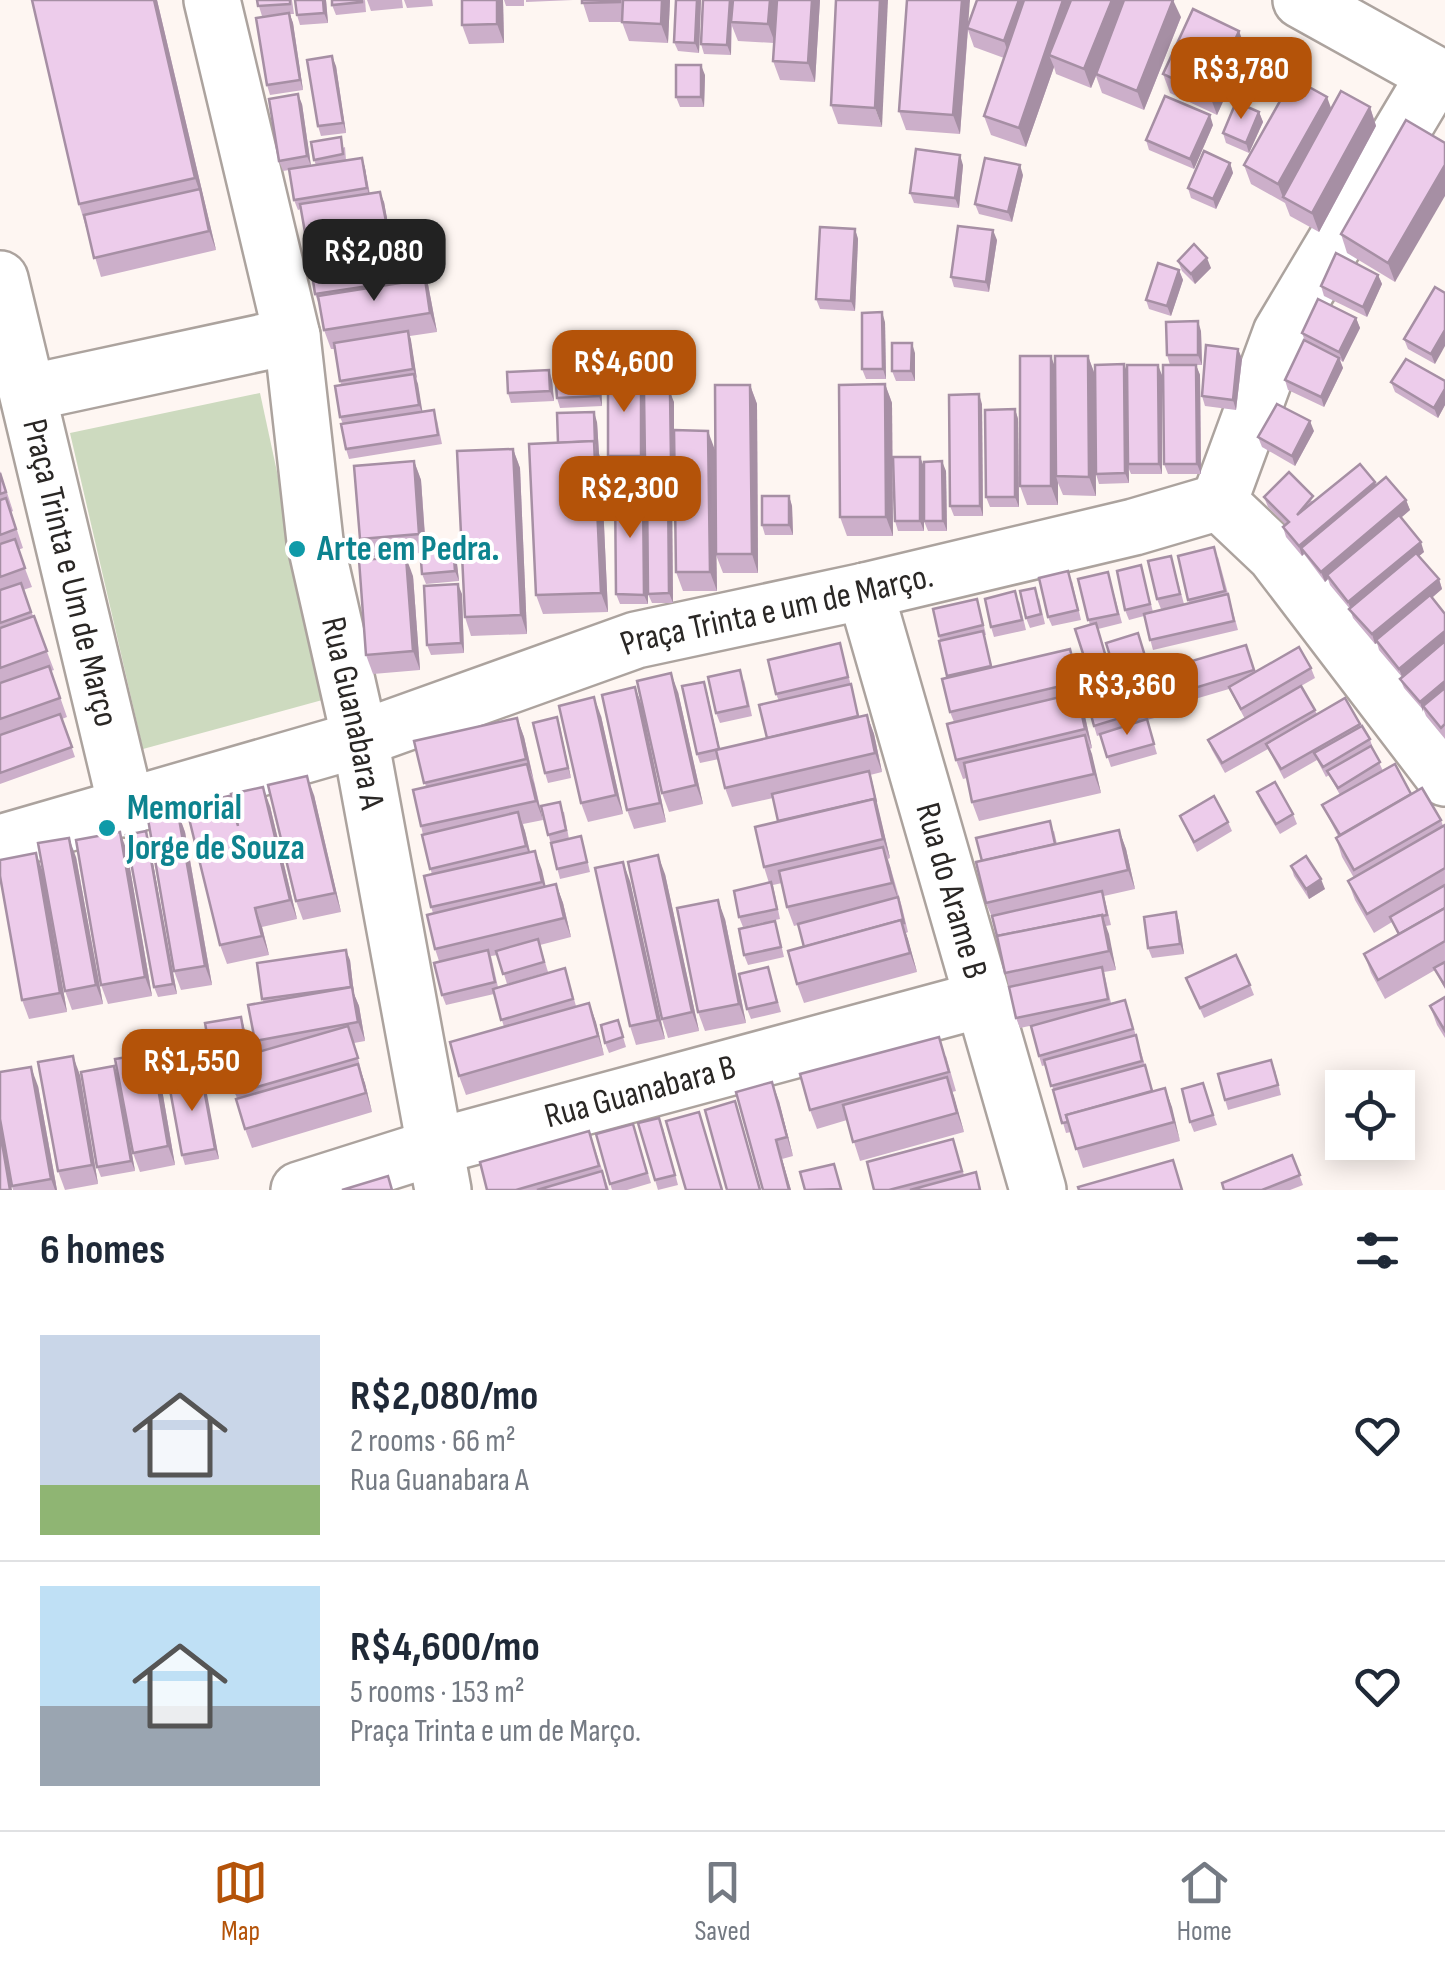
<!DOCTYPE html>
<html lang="en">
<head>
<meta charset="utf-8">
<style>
  :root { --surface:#fff; --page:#f2f2f3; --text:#1f2937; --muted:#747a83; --line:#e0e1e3; --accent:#b45309 }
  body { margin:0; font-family:"Sofia Sans Condensed",sans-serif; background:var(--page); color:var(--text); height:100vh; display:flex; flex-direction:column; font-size:38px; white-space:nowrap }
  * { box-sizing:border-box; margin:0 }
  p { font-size:32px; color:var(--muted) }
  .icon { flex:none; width:55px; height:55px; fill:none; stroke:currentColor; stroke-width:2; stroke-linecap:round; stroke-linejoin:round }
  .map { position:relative; height:1190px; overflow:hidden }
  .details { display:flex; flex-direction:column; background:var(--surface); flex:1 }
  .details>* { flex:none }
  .controls { position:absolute; left:1325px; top:1070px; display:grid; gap:20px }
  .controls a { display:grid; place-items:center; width:90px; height:90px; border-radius:0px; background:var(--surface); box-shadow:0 5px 25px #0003; font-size:50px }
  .price { position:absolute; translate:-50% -85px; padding:0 22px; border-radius:20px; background:var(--accent); color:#fff; font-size:32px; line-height:65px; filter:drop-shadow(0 2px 5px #0008) }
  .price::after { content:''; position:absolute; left:50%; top:60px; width:30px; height:22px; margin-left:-15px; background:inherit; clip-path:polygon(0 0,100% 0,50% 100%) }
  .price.current { background:#222; color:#fff }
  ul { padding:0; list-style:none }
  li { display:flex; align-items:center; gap:30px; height:250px; padding:0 40px }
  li+li { border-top:2px solid var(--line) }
  li span { display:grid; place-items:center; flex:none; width:280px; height:200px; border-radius:0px; color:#555 }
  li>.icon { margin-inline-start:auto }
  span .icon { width:120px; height:120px; fill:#fffc; stroke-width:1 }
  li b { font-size:42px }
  h2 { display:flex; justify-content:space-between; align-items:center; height:120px; padding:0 40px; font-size:42px }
  .tab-bar { display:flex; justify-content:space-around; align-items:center; height:140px; border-top:2px solid var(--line); background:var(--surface); font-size:28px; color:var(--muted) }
  .tab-bar a { display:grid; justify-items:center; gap:5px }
  .tab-bar .current { color:var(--accent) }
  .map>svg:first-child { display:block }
</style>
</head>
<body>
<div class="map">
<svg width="1445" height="1190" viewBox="0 0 1445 1190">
  <rect width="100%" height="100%" fill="#fef6f2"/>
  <!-- green -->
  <polygon fill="#cddabf" points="260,393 326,699 143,749 70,433"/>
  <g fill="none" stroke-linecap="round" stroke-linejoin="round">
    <defs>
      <g id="minor">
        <path id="s1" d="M 212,0 L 292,336 L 315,541 L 360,739 L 443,1190"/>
        <polyline points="1301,0 1445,80"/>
        <path id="s2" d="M 0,279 L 127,809"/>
        <polyline points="28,393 292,336"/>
        <polyline points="1219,502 1281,333 1435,75"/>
        <path id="s3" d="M 865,591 L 1038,1190"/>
        <path id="s4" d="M 0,843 L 360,739 L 636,640 L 865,591 L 1134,527 L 1219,502 L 1275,555 L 1445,778"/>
        <path id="s5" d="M 299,1190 L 435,1147 L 983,999"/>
      </g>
    </defs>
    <!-- minor casing -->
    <use href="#minor" stroke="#aca39e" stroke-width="60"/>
    <!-- minor -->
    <use href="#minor" stroke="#fff" stroke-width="55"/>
  </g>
  <!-- wall -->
  <g fill="#ccafca">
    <polygon points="157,0 216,250 101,277 79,204"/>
    <polygon points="257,0 292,0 294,14 290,14 293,23 303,90 270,95 267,85 275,15 262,16"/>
    <polygon points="295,0 326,0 328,23 300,25 297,15"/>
    <polygon points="365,0 366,12 336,15 332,5"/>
    <polygon points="367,0 402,0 403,8 371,11"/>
    <polygon points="404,0 432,0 433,6 407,8"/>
    <polygon points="503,0 504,43 469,44 462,25"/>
    <polygon points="504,0 524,0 524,6 506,6"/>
    <polygon points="526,0 573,0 526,2"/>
    <polygon points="582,0 670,0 668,43 629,41 622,22 589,22"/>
    <polygon points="676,0 701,0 699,53 678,51 674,42"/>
    <polygon points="703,0 820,0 815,82 780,80 773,61 774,43 738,41 732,26 731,55 704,54 701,44"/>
    <polygon points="836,0 882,127 838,124 831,105"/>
    <polygon points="1181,17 1144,110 1102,93 1096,76 1091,88 1056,74 1054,67 1026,147 991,135 984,116 1004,58 974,47 968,30 960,134 906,130 899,111 968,26"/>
    <polygon points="1246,50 1217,115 1170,93 1163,74"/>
    <polygon points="336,66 346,133 321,136 318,126"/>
    <polygon points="705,75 704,107 680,107 676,97"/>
    <polygon points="302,104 311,166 316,165 314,160 345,147 346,160 362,158 365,168 370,194 384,202 389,229 395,238 396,247 424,263 437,332 410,336 422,412 437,420 442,444 349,459 346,449 343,424 340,417 341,385 334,349 331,349 324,330 320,307 315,294 301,209 298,210 294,200 289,170 283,171 279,161"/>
    <polygon points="1370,107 1376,126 1319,232 1290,216 1285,203 1251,184 1244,165 1331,108"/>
    <polygon points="1259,112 1263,122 1249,153 1226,143 1223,133"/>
    <polygon points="1213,125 1194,169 1149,150 1146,140"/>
    <polygon points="1445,143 1395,282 1347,253 1341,234"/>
    <polygon points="1230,163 1233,173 1216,209 1191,198 1188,188"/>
    <polygon points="963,165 959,208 914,203 910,193"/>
    <polygon points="1023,175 1012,222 979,214 975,204"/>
    <polygon points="855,229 858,239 855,311 820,309 816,299"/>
    <polygon points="997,240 989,292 954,287 951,277"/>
    <polygon points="1178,261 1211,268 1195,284 1182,271"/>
    <polygon points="1179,270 1183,280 1171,316 1149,309 1146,300"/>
    <polygon points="1378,275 1382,284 1367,317 1324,296 1321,286"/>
    <polygon points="1435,287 1435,364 1408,349 1404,339"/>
    <polygon points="1356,318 1360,328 1343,362 1340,360 1343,368 1324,407 1288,390 1285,380 1305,341 1302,333"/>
    <polygon points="885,322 886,379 866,379 862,369"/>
    <polygon points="1201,331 1202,365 1196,365 1200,375 1201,474 1168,474 1164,464 1170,365 1167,355"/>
    <polygon points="1238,349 1242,359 1236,410 1205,406 1202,396"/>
    <polygon points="915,353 915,381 896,381 892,371"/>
    <polygon points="1088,356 1095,375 1096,496 1063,495 1058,483 1058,505 1027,505 1020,486 1055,366"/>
    <polygon points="597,371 601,381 602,406 560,408 557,398"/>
    <polygon points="1127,372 1162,375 1162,474 1131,474 1128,467 1129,483 1099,484 1096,474"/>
    <polygon points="552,380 554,401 511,403 508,393"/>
    <polygon points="1445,381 1445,405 1438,418 1395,392 1391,382"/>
    <polygon points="644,384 644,393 674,402 674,471 648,471 645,461 645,445 645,465 612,466 608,456"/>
    <polygon points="885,384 892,403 893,536 847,536 840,517"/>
    <polygon points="750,385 757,404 758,573 723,573 716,555 717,591 683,591 676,572 715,450"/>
    <polygon points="982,404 983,516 954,516 950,506"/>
    <polygon points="1015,409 1018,419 1019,507 990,507 986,497"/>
    <polygon points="597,422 599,454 601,460 608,612 543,614 536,595 558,443"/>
    <polygon points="1314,431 1295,466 1262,447 1258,437"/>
    <polygon points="513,449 520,468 527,634 471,636 465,617"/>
    <polygon points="920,457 924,467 924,531 898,531 895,521"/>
    <polygon points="414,461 421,480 426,548 456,555 459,581 426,584 422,574 420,553 366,558 360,539"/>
    <polygon points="0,471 13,511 11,512 23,548 18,550 32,587 23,590 54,670 51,671 67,717 62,719 75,757 0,784"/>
    <polygon points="946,471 947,531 928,531 924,521"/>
    <polygon points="1375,482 1376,486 1406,500 1410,510 1401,518 1424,552 1419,556 1439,579 1442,589 1432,598 1445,614 1445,739 1426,716 1424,711 1404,688 1400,679 1402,677 1379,650 1377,643 1375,644 1353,618 1350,609 1330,585 1328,579 1325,582 1304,554 1302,556 1286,537 1283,527 1286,525 1268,507 1264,497 1315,501"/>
    <polygon points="668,483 672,493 673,603 652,603 648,594"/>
    <polygon points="643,487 647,497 648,604 620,604 616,594"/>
    <polygon points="789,496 792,506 793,535 765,535 762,525"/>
    <polygon points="1171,556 1184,604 1161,609 1157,599"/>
    <polygon points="1178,556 1218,557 1238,630 1153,650 1144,616 1129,620 1125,610 1141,565 1153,612 1189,603"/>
    <polygon points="1108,572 1122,623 1098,629 1112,674 1092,679 1075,629 1090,625 1078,579"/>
    <polygon points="413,576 420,670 373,674 366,655"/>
    <polygon points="1072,581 1081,620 1052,626 1048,617"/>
    <polygon points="462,594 464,653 431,655 427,645"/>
    <polygon points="1039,598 1045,624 1030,628 1026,618"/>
    <polygon points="977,599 980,609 986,635 984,635 992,667 1070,649 1077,668 1085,701 1080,702 1084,712 1092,748 1090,749 1101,793 979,821 972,802 967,778 963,779 956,760 954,722 950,712 948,678 939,636"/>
    <polygon points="1019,601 1026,630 994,637 991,627"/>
    <polygon points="1138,633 1151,676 1119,685 1106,643"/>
    <polygon points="840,643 859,717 867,715 874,734 882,772 870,775 890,858 888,859 902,907 908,932 906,933 917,972 804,1003 797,984 804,947 798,925 794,926 787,907 782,883 773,885 780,919 743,927 739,917 769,883 764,867 778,821 773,798 732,807 725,788 719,759 700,763 697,754 707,692 720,750 767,739 779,701 776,694"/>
    <polygon points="1246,645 1255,672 1311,668 1315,678 1301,686 1317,714 1345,698 1361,727 1370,739 1373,749 1383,771 1441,820 1443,826 1445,825 1445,989 1435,970 1385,999 1371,973 1364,954 1398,935 1392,922 1374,933 1355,900 1348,881 1354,878 1342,857 1336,838 1338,836 1322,805 1340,795 1329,775 1326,777 1317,760 1284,779 1268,749 1225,773 1212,750 1208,740 1245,719 1229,689 1178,704 1175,694"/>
    <polygon points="1158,679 1169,714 1147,720 1157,754 1111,767 1100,735 1097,736 1094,726"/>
    <polygon points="744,680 752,716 720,723 716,713"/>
    <polygon points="635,687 642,706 666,822 634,829 627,810"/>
    <polygon points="678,692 703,804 669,812 662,793"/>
    <polygon points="601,716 623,814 588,822 581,803"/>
    <polygon points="557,717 571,778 548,783 545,773"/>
    <polygon points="517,718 524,737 543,820 523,824 530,852 535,851 545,887 556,884 563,903 571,937 540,945 548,972 507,984 498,955 491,956 498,987 568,978 576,1006 589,1003 604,1055 466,1095 459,1076 504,1027 494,994 446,1005 442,995 439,961 435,949 433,913 431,907 432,875 421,826 426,787 414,741"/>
    <polygon points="1257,792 1293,814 1297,824 1280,834 1261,802"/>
    <polygon points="314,795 341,912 303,920 296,901"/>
    <polygon points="270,806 297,919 262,927 269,955 227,964 220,945 235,813"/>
    <polygon points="541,806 564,812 569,839 584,846 590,872 560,879"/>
    <polygon points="178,813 185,832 212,985 181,990 174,971"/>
    <polygon points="1180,816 1228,822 1232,831 1197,852"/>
    <polygon points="1119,830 1126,849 1135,889 1104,896 1111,925 1106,926 1116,970 1104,972 1111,1003 1125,1000 1153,1091 1165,1088 1180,1141 1083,1168 1071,1132 1066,1133 1046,1065 1042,1066 1039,1056 1034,1025 1020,1028 1016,1018 994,922 986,903 982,861 1054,831 1057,844"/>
    <polygon points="149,841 177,994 158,997 154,987"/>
    <polygon points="127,851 152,996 108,1004 101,985"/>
    <polygon points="76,857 103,1004 72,1010 65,991"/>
    <polygon points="1291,866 1325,889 1309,899 1294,876"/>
    <polygon points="43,872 67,1012 29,1019 22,1000"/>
    <polygon points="665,874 699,1031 668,1038 662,1019"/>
    <polygon points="630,881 665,1039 636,1045 630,1026"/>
    <polygon points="1176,912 1179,922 1184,954 1152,958 1148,948"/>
    <polygon points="725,919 746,1023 705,1031 698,1012"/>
    <polygon points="778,931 784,957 748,965 744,955"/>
    <polygon points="350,960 354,994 359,1006 365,1041 354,1043 372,1112 252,1148 245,1129 228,1065 215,1067 211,1057 241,1017 244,1027 249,1054 259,1051 255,1041 264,1002 262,999"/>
    <polygon points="768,967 781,1012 751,1019 747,1009"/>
    <polygon points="1186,978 1250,985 1254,995 1204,1018"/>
    <polygon points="1445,997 1445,1038 1437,1025 1430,1006"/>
    <polygon points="618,1020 626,1047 609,1053 605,1043"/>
    <polygon points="201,1048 204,1058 208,1077 203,1078 219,1159 185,1165 182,1155 169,1084 166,1074"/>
    <polygon points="152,1053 159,1072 175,1165 140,1172 133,1153"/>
    <polygon points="946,1056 956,1091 952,1092 964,1132 860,1161 847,1120 817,1129 810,1110"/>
    <polygon points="114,1066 118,1076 135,1171 101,1177 97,1167"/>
    <polygon points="1275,1070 1281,1095 1228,1110 1225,1100"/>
    <polygon points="80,1075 98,1184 65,1190 58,1171"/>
    <polygon points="1203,1083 1217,1125 1194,1132 1190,1122"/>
    <polygon points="38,1086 57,1190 13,1190 12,1186"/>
    <polygon points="779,1101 793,1156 782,1159 791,1190 763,1190"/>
    <polygon points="633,1124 651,1183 627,1190 612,1190 596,1134"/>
    <polygon points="663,1128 678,1185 658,1190 655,1180"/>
    <polygon points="589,1131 609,1190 487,1190"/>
    <polygon points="953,1139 964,1175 976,1172 981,1190 874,1190"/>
    <polygon points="1292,1155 1303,1185 1290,1190 1224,1190"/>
  </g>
  <!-- shaded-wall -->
  <g fill="#a68fa4">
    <polygon points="154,0 157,0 216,250 209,231 202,199 195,178"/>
    <polygon points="323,0 326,0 328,23 324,13"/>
    <polygon points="497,0 503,0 504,43 497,24"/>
    <polygon points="662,0 670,0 668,43 661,24"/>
    <polygon points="697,0 701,0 699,53 695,43"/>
    <polygon points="730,0 734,0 731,22 731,55 727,45"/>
    <polygon points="770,0 778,0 775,43 768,24"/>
    <polygon points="812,0 820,0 815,82 808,63"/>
    <polygon points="880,0 888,0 882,127 875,108"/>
    <polygon points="962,0 970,0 960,134 953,115"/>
    <polygon points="1019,0 1033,0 1011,60 1004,41"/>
    <polygon points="1063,0 1077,0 1049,55 1054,67 1026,147 1019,128"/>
    <polygon points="1112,0 1125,0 1126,3 1091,88 1084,69"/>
    <polygon points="1173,0 1181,17 1144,110 1137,91"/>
    <polygon points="289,13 293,23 303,90 300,80"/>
    <polygon points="1239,31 1246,50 1217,115 1210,96"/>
    <polygon points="332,56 336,66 346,133 343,123"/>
    <polygon points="701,65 705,75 704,107 701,97"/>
    <polygon points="298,94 302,104 311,166 307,156"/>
    <polygon points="1327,97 1334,116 1283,197 1285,203 1278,184"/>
    <polygon points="1370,107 1376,126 1319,232 1312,213"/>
    <polygon points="1259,112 1263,122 1249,153 1246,143"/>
    <polygon points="1210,115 1213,125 1194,169 1190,159"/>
    <polygon points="960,155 963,165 959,208 955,198"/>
    <polygon points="362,158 365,168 370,198 367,188"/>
    <polygon points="1230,163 1233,173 1216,209 1213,199"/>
    <polygon points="1020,165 1023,175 1012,222 1008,212"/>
    <polygon points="1445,165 1445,196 1395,282 1388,263"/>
    <polygon points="380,192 384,202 390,235 387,226"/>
    <polygon points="855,229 858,239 855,311 851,301"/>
    <polygon points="993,230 997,240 989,292 986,282"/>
    <polygon points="417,244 424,263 437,332 430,313"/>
    <polygon points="1207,258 1211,268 1195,284 1191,274"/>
    <polygon points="1179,270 1183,280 1171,316 1167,306"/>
    <polygon points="1378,275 1382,284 1367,317 1363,307"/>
    <polygon points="882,312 885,322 886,379 883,369"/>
    <polygon points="1356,318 1360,328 1343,362 1339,352"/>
    <polygon points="1198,321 1201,331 1202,365 1198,355"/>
    <polygon points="1445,330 1445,346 1435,364 1431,354"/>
    <polygon points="408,331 411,340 417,379 413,369"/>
    <polygon points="912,343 915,353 915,381 911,371"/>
    <polygon points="1238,349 1242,359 1236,410 1233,400"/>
    <polygon points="1051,356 1058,375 1056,476 1058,483 1058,505 1051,486"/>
    <polygon points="1088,356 1095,375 1096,496 1089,477"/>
    <polygon points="1339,358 1343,368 1324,407 1321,397"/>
    <polygon points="1124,364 1128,374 1129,483 1125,473"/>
    <polygon points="1158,365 1162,375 1162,474 1159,464"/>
    <polygon points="1196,365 1200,375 1201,474 1197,464"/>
    <polygon points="549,370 552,380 554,401 550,391"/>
    <polygon points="597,371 601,381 602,406 599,396"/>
    <polygon points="414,374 418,384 423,415 419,405"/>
    <polygon points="641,374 644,384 645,465 641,456"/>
    <polygon points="885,384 892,403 893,536 886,517"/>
    <polygon points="750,385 757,404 758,573 752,554"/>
    <polygon points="1445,389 1445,405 1438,418 1434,408"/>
    <polygon points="670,392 674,402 674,471 671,461"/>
    <polygon points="979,394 982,404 983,516 980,506"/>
    <polygon points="1015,409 1018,419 1019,507 1015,497"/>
    <polygon points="594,412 597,422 599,454 601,460 608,612 601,593"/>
    <polygon points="1310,421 1314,431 1295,466 1292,456"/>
    <polygon points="708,431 715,450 717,591 710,572"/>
    <polygon points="513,449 520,468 527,634 521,615"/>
    <polygon points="920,457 924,467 924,531 920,521"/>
    <polygon points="414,461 421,480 426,553 419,534"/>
    <polygon points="942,461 946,471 947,531 943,521"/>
    <polygon points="1375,482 1378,492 1301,548 1304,554 1302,556 1299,546"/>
    <polygon points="668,483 672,493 673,603 669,593"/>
    <polygon points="643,487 647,497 648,604 644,595"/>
    <polygon points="789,496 792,506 793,535 789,525"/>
    <polygon points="1406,500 1410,510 1329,578 1327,575 1328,579 1325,582 1321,572"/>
    <polygon points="1421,542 1424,552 1352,612 1348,602"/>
    <polygon points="453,545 456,555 459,581 455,571"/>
    <polygon points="406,557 413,576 420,670 413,651"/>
    <polygon points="1439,579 1442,589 1378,643 1376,640 1377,643 1375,644 1372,634"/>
    <polygon points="458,584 462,594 464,653 461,643"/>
    <polygon points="1445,631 1445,644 1403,679 1399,669"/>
    <polygon points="1070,649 1077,668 1085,701 1078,682"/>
    <polygon points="671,673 678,692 703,804 696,785"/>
    <polygon points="1445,681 1445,694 1423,706 1423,712 1420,702"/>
    <polygon points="704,682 707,692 722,759 719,749"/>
    <polygon points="635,687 642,706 666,822 660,803"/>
    <polygon points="1077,693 1084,712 1092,748 1085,729"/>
    <polygon points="594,697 601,716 623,814 616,795"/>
    <polygon points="867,715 874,734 882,772 875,753"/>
    <polygon points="557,717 560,727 571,778 568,768"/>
    <polygon points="517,718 524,737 533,778 526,759"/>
    <polygon points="1085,735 1092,754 1101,793 1094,774"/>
    <polygon points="527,764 534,783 543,820 536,801"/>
    <polygon points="869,771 872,781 890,858 883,839"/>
    <polygon points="307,776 314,795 341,912 335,893"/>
    <polygon points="263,787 270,806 297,919 290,900"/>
    <polygon points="518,812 525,831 533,865 526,846"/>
    <polygon points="178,813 185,832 212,985 205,966"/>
    <polygon points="1119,830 1126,849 1135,889 1128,870"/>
    <polygon points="146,831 149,841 177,994 173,984"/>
    <polygon points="120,832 127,851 152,996 145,977"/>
    <polygon points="69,838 76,857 103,1004 96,985"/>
    <polygon points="883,847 890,866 899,902 892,883"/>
    <polygon points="535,851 542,870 549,901 542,882"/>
    <polygon points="36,853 43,872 67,1012 60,993"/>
    <polygon points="658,855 665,874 699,1031 692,1012"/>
    <polygon points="623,862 630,881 665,1039 658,1020"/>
    <polygon points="1321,879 1325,889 1309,899 1306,889"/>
    <polygon points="556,884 563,903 571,937 564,918"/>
    <polygon points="718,900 725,919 746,1023 739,1004"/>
    <polygon points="255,908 262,927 269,955 262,936"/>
    <polygon points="1176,912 1179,922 1184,954 1180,944"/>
    <polygon points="1102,915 1109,934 1116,970 1109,951"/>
    <polygon points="901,920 908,939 917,972 910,953"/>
    <polygon points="346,950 350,960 354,994 359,1006 365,1041 358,1022"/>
    <polygon points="589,1003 596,1022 604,1055 598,1036"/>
    <polygon points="241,1017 244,1027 250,1061 247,1051"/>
    <polygon points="152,1053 159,1072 175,1165 168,1146"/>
    <polygon points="73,1056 80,1075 98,1184 92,1165"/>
    <polygon points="358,1064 365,1083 372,1112 366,1093"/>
    <polygon points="114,1066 118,1076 135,1171 131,1161"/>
    <polygon points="31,1067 38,1086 57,1190 55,1190 51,1179"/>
    <polygon points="201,1073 205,1083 219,1159 215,1149"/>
    <polygon points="947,1077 954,1096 964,1132 957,1113"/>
    <polygon points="772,1082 779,1101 793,1156 787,1137"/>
    <polygon points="1165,1088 1172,1107 1180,1141 1174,1122"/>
    <polygon points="0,1121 12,1190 10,1190 0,1131"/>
    <polygon points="776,1140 782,1159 791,1190 789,1190"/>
  </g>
  <!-- building -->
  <g fill="#edcceb" stroke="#a68fa4" stroke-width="2.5">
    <polygon points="32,0 154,0 195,178 79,204"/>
    <polygon points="257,0 290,0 290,4 258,6"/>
    <polygon points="295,0 323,0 324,13 297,15"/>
    <polygon points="332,0 362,0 362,2 332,5"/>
    <polygon points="462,0 497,0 497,24 462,25"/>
    <polygon points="582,0 620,0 620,2 582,3"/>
    <polygon points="623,0 662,0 661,24 622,22"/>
    <polygon points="676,0 697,0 695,43 674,42"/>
    <polygon points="703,0 730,0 727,45 701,44"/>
    <polygon points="733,0 770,0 768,24 731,22"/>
    <polygon points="777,0 812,0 808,63 773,61"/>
    <polygon points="836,0 880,0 875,108 831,105"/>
    <polygon points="907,0 962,0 953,115 899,111"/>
    <polygon points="977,0 1019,0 1004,41 967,28"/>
    <polygon points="1024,0 1063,0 1019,128 984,116"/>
    <polygon points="1071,0 1112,0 1084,69 1049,55"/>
    <polygon points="1124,0 1173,0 1137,91 1096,74"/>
    <polygon points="1193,9 1239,31 1210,96 1163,74"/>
    <polygon points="289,13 300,80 267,85 256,18"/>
    <polygon points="332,56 343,123 318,126 307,60"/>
    <rect x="676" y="65" width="25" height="32"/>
    <polygon points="1293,78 1327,97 1278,184 1244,165"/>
    <polygon points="1341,91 1370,107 1312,213 1283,197"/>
    <polygon points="298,94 307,156 279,161 269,99"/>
    <polygon points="1165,96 1210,115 1190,159 1146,140"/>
    <polygon points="1236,102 1259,112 1246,143 1223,133"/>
    <polygon points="1406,120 1445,143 1445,165 1388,263 1341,234"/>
    <polygon points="341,137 343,154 314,160 311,142"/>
    <polygon points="916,149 960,155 955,198 910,193"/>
    <polygon points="1204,151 1230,163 1213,199 1188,188"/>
    <polygon points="362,158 367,188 294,200 289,169"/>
    <polygon points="985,158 1020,165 1008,212 975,204"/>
    <polygon points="200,189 209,231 94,258 84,215"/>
    <polygon points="380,192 387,226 306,238 300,204"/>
    <polygon points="958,226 993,230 986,282 951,277"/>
    <polygon points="820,227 855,229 851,301 816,299"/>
    <polygon points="391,228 394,248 310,260 310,269 306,241"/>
    <polygon points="417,244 422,278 315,294 310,260"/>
    <polygon points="1194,244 1207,258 1191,274 1178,261"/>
    <polygon points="1336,253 1378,275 1363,307 1321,286"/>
    <polygon points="1158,263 1179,270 1167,306 1146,300"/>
    <polygon points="425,279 430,313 324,330 318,296"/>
    <polygon points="1435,287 1445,293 1445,330 1431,354 1404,339"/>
    <polygon points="1318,299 1356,318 1339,352 1302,333"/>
    <polygon points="882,312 883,369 862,369 862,313"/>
    <polygon points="1198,321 1198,355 1167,355 1166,322"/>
    <polygon points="408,331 413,369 340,381 334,343"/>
    <polygon points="1304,340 1339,358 1321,397 1285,380"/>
    <polygon points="892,343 912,343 911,371 892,371"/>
    <polygon points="1206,345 1238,349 1233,400 1202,396"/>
    <rect x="1020" y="356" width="31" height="130"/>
    <polygon points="1055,356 1088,356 1089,477 1056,476"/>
    <polygon points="1406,359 1445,381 1445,389 1434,408 1391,382"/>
    <polygon points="1124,364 1125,473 1096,474 1095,365"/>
    <polygon points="1127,365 1158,365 1159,464 1128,464"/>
    <polygon points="1163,365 1196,365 1197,464 1164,464"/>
    <polygon points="549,370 550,391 508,393 507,372"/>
    <polygon points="597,371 599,396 557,398 555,372"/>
    <polygon points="608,373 641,374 641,456 608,456"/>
    <polygon points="414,374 419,405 340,417 335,386"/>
    <polygon points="885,384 886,517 840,517 839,385"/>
    <polygon points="715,385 750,385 752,554 716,554"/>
    <polygon points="670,392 671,461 645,461 644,393"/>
    <polygon points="979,394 980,506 950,506 949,395"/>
    <polygon points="1277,404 1310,421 1292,456 1258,437"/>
    <polygon points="1015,409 1015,497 986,497 985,410"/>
    <polygon points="434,410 438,435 346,449 341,424"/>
    <polygon points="594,412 595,444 594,441 558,443 557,413"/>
    <polygon points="674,430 708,431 710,572 676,572"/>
    <polygon points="594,441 601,593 536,595 529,444"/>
    <polygon points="513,449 521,615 465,617 457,451"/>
    <polygon points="893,457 920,457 920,521 895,521"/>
    <polygon points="414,461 419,534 360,539 354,466"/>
    <polygon points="942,461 943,521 924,521 924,462"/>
    <polygon points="1360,464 1375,482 1299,546 1283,527 1289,522 1264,497 1289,472 1313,496 1297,515"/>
    <polygon points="0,473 6,492 0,494"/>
    <polygon points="1386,477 1406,500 1321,572 1301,548"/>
    <polygon points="668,483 669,593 648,594 647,484"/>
    <polygon points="615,487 643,487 644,595 616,594"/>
    <rect x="762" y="496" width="27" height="29"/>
    <polygon points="6,498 16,529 0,535 0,500"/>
    <polygon points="1399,515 1421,542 1348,602 1327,575"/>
    <polygon points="15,539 25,568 0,577 0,544"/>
    <polygon points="453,545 455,571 422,574 420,548"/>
    <polygon points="1214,547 1225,591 1188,600 1178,556"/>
    <polygon points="1416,553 1439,579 1372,634 1349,609"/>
    <polygon points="1171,556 1180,594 1157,599 1148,561"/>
    <polygon points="406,557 413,651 366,655 359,560"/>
    <polygon points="1141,565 1150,604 1125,610 1117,571"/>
    <polygon points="1068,571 1078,610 1048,617 1039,578"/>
    <polygon points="1108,572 1118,614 1088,620 1078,579"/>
    <polygon points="21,583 31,612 0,623 0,590"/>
    <polygon points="458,584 461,643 427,645 424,586"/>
    <polygon points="1035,588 1041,614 1026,618 1020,591"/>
    <polygon points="1015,591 1022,620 991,627 985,599"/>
    <polygon points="1228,594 1234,621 1150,640 1144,614"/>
    <polygon points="1430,595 1445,614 1445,631 1399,669 1376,640"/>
    <polygon points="977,599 983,625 939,636 933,609"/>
    <polygon points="34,616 47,651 0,668 0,628"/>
    <polygon points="1096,623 1108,664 1088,669 1075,629"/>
    <polygon points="983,631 991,666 947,676 939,641"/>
    <polygon points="1138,633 1148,666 1116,675 1106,643"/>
    <polygon points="1445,641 1445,681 1420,702 1400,679"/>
    <polygon points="840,643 848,677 776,694 768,660"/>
    <polygon points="1246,645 1254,670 1175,694 1168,668"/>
    <polygon points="1299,647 1311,668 1241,709 1229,687"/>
    <polygon points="1070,649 1078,682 950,712 942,679"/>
    <polygon points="49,666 60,698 0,719 0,683"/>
    <polygon points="740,670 748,706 716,713 708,677"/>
    <polygon points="671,673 696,785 662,793 637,681"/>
    <polygon points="1158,679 1166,704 1094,726 1087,700"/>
    <polygon points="704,682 719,749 697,754 682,686"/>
    <polygon points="851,684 858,716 767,738 759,705"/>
    <polygon points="1301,686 1315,710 1222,763 1208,740"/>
    <polygon points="635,687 660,803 627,810 602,695"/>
    <polygon points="1445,688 1445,724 1441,728 1423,706"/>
    <polygon points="1077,693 1085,729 956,760 947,724"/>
    <polygon points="594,697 616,795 581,803 559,706"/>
    <polygon points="1345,698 1360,724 1281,769 1266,744"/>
    <polygon points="60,714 72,747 0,773 0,735"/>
    <polygon points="867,715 875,753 725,788 716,750"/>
    <polygon points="557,717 568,768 545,773 533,723"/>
    <polygon points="517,718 526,759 424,783 414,741"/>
    <polygon points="1147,719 1154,744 1107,757 1100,734"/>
    <polygon points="1362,726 1370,739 1323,767 1314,753"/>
    <polygon points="1085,735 1094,774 972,802 964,763"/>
    <polygon points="1371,746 1380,762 1338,788 1327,771"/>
    <polygon points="527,764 536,801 421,826 413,790"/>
    <polygon points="1395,764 1411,794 1340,835 1322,805"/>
    <polygon points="869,771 876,802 874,799 778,821 772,794"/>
    <polygon points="307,776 335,893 296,901 268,785"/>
    <polygon points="1275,782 1293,814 1276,824 1257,792"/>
    <polygon points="263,787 290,900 255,908 262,936 220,945 186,806 229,796 238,826 231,794"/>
    <polygon points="1422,788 1441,820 1354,870 1336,838"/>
    <polygon points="1214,796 1228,822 1194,842 1180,816"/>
    <polygon points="874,799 883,839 764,867 755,827"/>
    <polygon points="560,802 566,830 548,835 541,806"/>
    <polygon points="518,812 526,846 430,869 422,835"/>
    <polygon points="178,813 205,966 174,971 148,819"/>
    <polygon points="1050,821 1055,844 982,861 976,838"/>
    <polygon points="1445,825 1445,868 1367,914 1348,881"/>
    <polygon points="1119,830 1128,870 986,903 976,862"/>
    <polygon points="146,831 173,984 154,987 126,835"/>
    <polygon points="120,832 145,977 101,985 76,840"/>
    <polygon points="581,836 587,862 557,869 551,843"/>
    <polygon points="69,838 96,985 65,991 38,843"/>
    <polygon points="883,847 892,883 787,907 779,871"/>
    <polygon points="535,851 542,882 431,907 424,876"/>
    <polygon points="36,853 60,993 22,1000 0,876 0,860"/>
    <polygon points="658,855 692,1012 662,1019 628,862"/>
    <polygon points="1306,856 1321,879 1306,889 1291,866"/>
    <polygon points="623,862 658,1020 630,1026 595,868"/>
    <polygon points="771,882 777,909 739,917 734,891"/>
    <polygon points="556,884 564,918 435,949 427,915"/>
    <polygon points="1445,885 1445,908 1399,934 1390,917"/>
    <polygon points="1102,891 1107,915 1102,916 1102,915 997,936 992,916"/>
    <polygon points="898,897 904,923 902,923 901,920 804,947 798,924"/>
    <polygon points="718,900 739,1004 698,1012 677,908"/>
    <polygon points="1445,908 1445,941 1378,980 1364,954"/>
    <polygon points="1176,912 1180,944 1148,948 1144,917"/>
    <polygon points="1102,915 1109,951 1005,973 997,936"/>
    <polygon points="901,920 910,953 797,984 788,951"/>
    <polygon points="775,921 781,947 744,955 739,929"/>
    <polygon points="538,939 544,962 503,974 496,951"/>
    <polygon points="346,950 351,987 262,999 257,963"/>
    <polygon points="488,950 495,982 442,995 434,963"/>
    <polygon points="1236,955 1250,985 1200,1008 1186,978"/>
    <polygon points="1445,962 1445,986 1434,968"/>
    <polygon points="768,967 777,1002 747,1009 739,974"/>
    <polygon points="1102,967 1108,999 1016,1018 1009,987"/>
    <polygon points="565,968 573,999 501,1020 493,989"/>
    <polygon points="352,987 358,1022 255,1041 248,1005"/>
    <polygon points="1445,997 1445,1031 1430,1006"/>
    <polygon points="1125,1000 1133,1029 1039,1056 1031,1026"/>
    <polygon points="589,1003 598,1036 459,1076 450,1042"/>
    <polygon points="241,1017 247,1051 211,1057 205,1023"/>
    <polygon points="618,1020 623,1037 605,1043 601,1025"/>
    <polygon points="348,1026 358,1058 236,1093 227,1061"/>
    <polygon points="1136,1035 1142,1061 1051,1086 1044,1060"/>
    <polygon points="939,1037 949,1072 810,1110 800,1074"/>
    <polygon points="201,1048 204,1067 166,1074 162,1055"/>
    <polygon points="152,1053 168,1146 133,1153 115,1059"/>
    <polygon points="73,1056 92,1165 58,1171 38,1062"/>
    <polygon points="1271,1060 1278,1085 1225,1100 1218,1074"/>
    <polygon points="358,1064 366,1093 245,1129 236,1099"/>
    <polygon points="1145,1065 1152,1091 1066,1115 1068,1122 1062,1123 1053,1090"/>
    <polygon points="114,1066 131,1161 97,1167 81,1072"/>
    <polygon points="31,1067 51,1179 12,1186 0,1119 0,1072"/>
    <polygon points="201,1073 215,1149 182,1155 168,1079"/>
    <polygon points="947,1077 957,1113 853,1142 843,1105"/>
    <polygon points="772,1082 787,1137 776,1140 789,1190 763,1190 736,1092"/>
    <polygon points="1203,1083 1213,1115 1190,1122 1182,1089"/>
    <polygon points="1165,1088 1174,1122 1076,1149 1066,1115"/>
    <polygon points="735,1101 760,1190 727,1190 705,1110"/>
    <polygon points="699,1112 722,1190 686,1190 666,1121"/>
    <polygon points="659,1118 675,1175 655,1180 638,1123"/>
    <polygon points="633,1124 647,1173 610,1184 596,1134"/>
    <polygon points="0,1131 10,1190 0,1190"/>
    <polygon points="589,1131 599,1166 516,1190 487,1190 480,1162"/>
    <polygon points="953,1139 962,1171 889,1190 874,1190 867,1162"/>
    <polygon points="1292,1155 1300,1175 1262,1190 1224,1190 1222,1183"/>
    <polygon points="1173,1160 1182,1190 1079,1190 1078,1187"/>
    <polygon points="834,1164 841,1189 805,1190 800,1172"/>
    <polygon points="602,1171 607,1190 537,1190"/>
    <polygon points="976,1172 980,1190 910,1190"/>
    <polygon points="388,1176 392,1190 342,1190"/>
  </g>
  <!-- markers -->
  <g fill="#0f9aa8" stroke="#fff" stroke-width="4">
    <circle cx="297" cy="549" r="10"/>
    <circle cx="107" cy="828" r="10"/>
  </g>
  <g text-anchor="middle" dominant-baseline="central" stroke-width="8" stroke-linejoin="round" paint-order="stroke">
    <!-- culture labels -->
    <g font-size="35" font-weight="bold" fill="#0d838f" stroke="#fff" text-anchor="start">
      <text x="317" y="549">Arte em Pedra.</text>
      <text x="127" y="808">Memorial<tspan x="127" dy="40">Jorge de Souza</tspan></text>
    </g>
    <!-- street labels -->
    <g font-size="35" fill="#2a2725" stroke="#fff">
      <text stroke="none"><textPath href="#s2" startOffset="302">Praça Trinta e Um de Março</textPath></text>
      <text stroke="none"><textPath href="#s4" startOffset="812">Praça Trinta e um de Março.</textPath></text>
      <text stroke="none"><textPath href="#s1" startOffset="728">Rua Guanabara A</textPath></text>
      <text stroke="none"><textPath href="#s3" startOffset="312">Rua do Arame B</textPath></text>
      <text stroke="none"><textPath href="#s5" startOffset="355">Rua Guanabara B</textPath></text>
    </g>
  </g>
</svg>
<div class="controls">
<a><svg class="icon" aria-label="locate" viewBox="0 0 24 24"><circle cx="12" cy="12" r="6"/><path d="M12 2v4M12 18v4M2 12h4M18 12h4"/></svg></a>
</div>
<b class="price" style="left:1241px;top:122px">R$3,780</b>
<b class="price current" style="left:374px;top:304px">R$2,080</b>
<b class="price" style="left:624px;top:415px">R$4,600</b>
<b class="price" style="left:630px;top:541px">R$2,300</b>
<b class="price" style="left:1127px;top:738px">R$3,360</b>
<b class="price" style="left:192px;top:1114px">R$1,550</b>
</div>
<section class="details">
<h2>6 homes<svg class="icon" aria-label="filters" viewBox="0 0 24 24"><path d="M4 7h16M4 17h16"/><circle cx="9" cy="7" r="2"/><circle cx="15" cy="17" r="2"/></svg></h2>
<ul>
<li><span style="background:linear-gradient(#c9d6e8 75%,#8fb573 0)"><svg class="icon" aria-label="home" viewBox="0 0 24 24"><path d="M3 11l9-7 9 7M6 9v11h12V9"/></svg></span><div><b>R$2,080/mo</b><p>2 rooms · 66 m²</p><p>Rua Guanabara A</p></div><svg class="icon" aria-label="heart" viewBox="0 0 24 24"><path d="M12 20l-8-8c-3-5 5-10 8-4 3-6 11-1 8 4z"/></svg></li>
<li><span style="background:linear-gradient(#bfe0f5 60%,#9aa5b1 0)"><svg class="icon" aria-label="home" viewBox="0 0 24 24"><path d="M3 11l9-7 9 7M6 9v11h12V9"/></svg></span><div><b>R$4,600/mo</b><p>5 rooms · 153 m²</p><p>Praça Trinta e um de Março.</p></div><svg class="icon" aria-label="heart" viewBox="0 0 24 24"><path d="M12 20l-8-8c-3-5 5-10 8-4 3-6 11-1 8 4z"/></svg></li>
</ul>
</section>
<nav class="tab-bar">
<a class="current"><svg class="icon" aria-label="map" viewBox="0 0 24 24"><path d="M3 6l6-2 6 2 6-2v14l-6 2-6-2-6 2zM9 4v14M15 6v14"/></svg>Map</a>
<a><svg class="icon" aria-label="saved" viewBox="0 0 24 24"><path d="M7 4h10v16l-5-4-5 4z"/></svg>Saved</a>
<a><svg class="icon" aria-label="home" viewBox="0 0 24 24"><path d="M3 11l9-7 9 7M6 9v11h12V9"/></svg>Home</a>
</nav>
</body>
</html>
